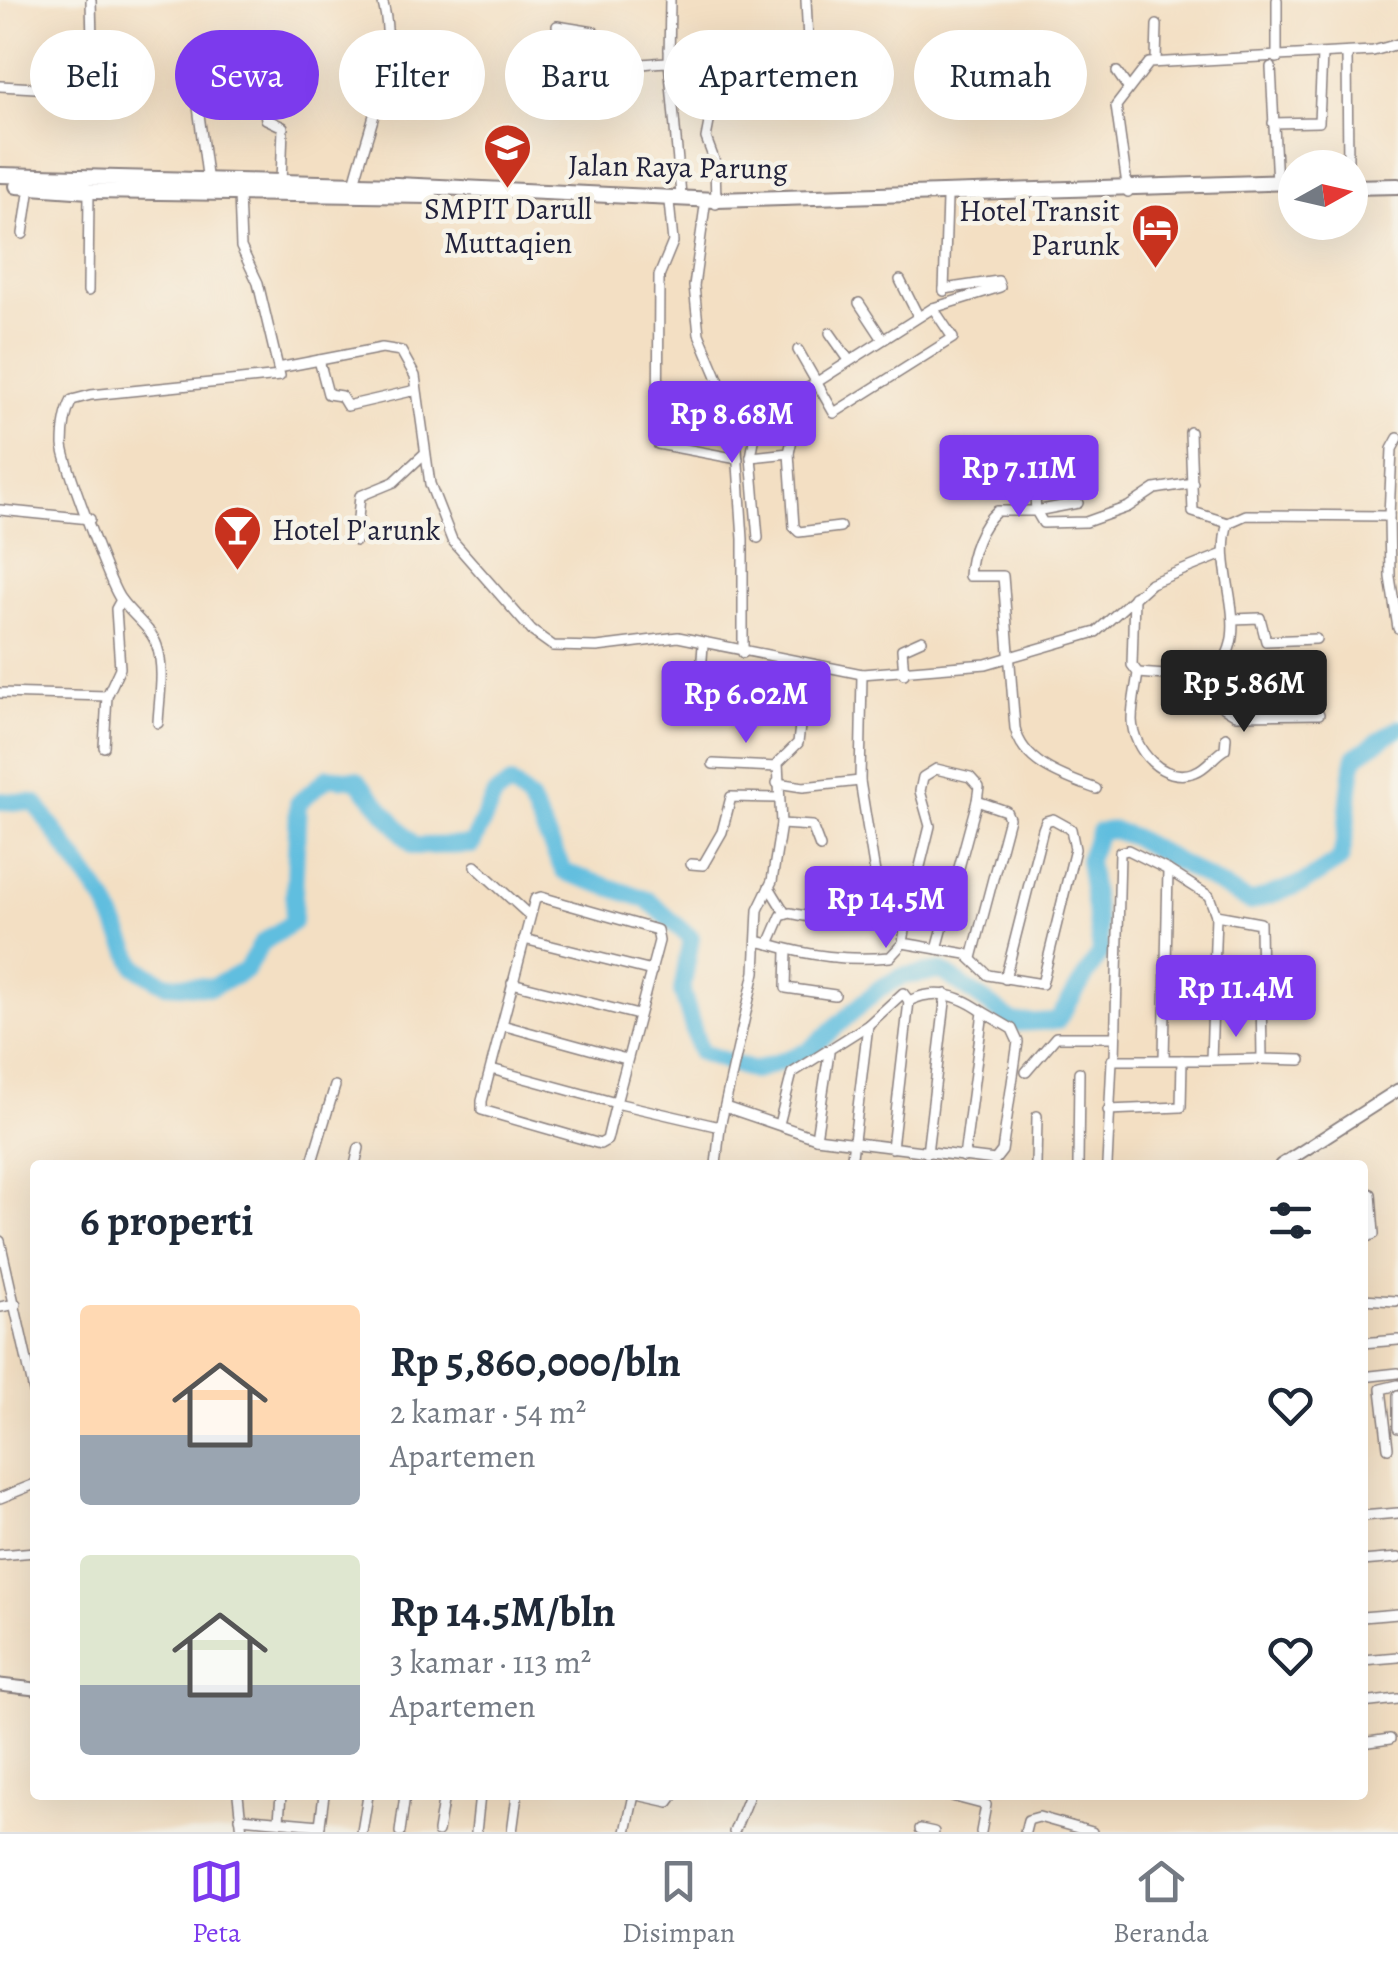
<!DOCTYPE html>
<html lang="id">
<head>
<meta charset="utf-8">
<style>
  :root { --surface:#fff; --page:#f6f6f7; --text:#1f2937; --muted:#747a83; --line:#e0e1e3; --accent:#7c3aed }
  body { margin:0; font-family:Alegreya,serif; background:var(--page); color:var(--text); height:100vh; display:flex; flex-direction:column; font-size:38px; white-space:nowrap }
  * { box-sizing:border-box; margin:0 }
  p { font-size:32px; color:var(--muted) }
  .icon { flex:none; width:55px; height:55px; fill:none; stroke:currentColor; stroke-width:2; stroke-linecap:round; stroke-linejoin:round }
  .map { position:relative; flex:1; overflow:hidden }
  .panel { position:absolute; left:30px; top:1160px; width:1338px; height:640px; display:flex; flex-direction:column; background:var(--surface); border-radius:10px; box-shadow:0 10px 40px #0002 }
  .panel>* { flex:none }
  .top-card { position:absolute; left:30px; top:30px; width:1340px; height:90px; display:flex; gap:20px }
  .needle { width:65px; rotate:82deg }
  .fabs { position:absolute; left:1278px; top:150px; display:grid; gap:20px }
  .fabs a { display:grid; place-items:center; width:90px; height:90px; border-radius:50%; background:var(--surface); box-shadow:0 10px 40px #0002; font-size:50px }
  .price { position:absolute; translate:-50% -85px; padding:0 22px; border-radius:10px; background:var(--accent); color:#fff; font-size:32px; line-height:65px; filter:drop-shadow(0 2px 5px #0008) }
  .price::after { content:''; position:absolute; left:50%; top:60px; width:30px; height:22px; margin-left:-15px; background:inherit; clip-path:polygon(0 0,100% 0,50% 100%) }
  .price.current { background:#222; color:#fff }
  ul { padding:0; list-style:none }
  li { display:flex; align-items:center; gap:30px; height:250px; padding:0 50px }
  li span { display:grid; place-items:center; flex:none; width:280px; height:200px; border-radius:10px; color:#555 }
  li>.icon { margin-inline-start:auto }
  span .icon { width:120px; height:120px; fill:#fffc; stroke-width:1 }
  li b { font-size:42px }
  h2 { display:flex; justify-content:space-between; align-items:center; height:120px; padding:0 50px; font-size:42px }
  .chip { padding:0 35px; border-radius:45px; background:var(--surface); box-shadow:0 10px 40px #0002; font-size:35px; line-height:90px }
  .chip.current { background:var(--accent); color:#fff }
  .tab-bar { display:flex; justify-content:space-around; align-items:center; height:140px; border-top:2px solid var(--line); background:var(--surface); font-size:28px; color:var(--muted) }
  .tab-bar a { display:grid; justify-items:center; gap:5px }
  .tab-bar .current { color:var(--accent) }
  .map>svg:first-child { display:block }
</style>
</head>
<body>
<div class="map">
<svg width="1398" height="1832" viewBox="0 0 1398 1832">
  <rect width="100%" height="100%" fill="#f7f3e8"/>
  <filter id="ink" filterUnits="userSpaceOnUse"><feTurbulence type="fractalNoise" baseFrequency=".01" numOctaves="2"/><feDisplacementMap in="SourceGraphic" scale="20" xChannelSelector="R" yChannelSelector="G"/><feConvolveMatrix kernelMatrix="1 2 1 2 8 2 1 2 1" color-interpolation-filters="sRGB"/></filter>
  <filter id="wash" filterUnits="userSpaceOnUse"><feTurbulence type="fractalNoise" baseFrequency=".0048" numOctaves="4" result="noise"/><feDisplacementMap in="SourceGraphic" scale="40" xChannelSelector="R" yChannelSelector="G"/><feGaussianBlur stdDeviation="2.25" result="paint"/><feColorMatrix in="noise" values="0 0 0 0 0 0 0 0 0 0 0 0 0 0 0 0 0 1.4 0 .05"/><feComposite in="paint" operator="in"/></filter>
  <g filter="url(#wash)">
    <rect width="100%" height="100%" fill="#f3dfc3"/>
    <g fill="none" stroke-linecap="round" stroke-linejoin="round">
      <!-- river -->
      <path stroke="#61bedf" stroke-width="18" d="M 0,801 L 35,803 L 106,903 L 136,967 L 165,984 L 212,987 L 245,971 L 262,943 L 293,922 L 298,803 L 328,777 L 357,780 L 414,846 L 472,845 L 495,795 L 511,784 L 530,801 L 564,872 L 648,900 L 691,938 L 682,991 L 700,1052 L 754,1071 L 808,1051 L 880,988 L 903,976 L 942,971 L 1015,1023 L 1057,1021 L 1101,952 L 1088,860 L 1099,832 L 1113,830 L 1133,837 L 1250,902 L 1304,883 L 1340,860 C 1350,825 1347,793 1355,757 L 1398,728"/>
    </g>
  </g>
  <g filter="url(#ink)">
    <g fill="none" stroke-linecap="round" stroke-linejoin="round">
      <defs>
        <g id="minor">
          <polyline points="670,0 669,62 681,195"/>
          <polyline points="1277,0 1277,58"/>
          <path d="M 557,26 L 594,32 C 608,78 627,63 669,62"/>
          <polyline points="669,49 719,52"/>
          <polyline points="1347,53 1348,168"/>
          <polyline points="1156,61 1157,25"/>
          <polyline points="1271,67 1277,184"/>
          <polyline points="1117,72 1128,88"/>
          <polyline points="0,86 89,91 93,84 91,0"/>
          <polyline points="197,99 208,183"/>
          <polyline points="263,99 266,119 283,127 281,183"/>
          <polyline points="1273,123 1319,122 1322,55"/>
          <path d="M 354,184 C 368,128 400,58 382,0"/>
          <polyline points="1128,192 1116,106 1149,63 1373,51 1398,44"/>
          <polyline points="669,202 673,242 659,276 658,444 738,459"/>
          <polyline points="716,204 715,162 706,138 710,117 723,107 806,93 810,83 806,0"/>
          <polyline points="705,206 694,286 699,334 735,419 743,539 743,653"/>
          <polyline points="23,234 30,187"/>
          <polyline points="900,280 918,316"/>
          <polyline points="88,291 89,191"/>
          <polyline points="944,291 947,199"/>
          <polyline points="859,303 882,338"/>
          <polyline points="830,333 849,360"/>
          <polyline points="798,350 834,413 953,338 933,308"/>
          <polyline points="319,360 328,394 341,396 347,406 416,390"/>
          <polyline points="278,368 382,348 401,351 415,376 430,484 452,540 532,631 553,646 597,647 678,637 862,674 986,664 1096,632 1151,583 1223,554"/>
          <polyline points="1032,452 1036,511 1078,503"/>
          <polyline points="751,457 789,453"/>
          <polyline points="0,510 90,519"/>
          <polyline points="1389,516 1390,577 1398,628"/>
          <polyline points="1228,523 1246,515 1389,516 1392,449 1398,438"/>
          <polyline points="840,527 799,532 794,527 789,453 803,391 933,308 1000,287 998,281 944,289"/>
          <polyline points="758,538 751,457 762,396"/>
          <polyline points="356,541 360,496 394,482 424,454"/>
          <path d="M 1134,597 L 1132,665 L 1138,673 C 1136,688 1132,705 1132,720 C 1133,750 1163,784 1195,772 C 1207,768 1214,755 1225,749 L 1226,737"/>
          <polyline points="1233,619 1260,618 1266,641 1316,639"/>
          <path d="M 1138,673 L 1207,678 C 1261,639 1211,575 1228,523 L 1193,512 L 1190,432"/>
          <polyline points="862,674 860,781 875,873"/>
          <polyline points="904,674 902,649 922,640"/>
          <polyline points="1207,678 1218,704 1236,715 1319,714"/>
          <polyline points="0,693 107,696"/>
          <polyline points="698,715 703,645"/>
          <path d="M 158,723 C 159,699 165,670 157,646 C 151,627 130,614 119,597 C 109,581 64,462 63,445 C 63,431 65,413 72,400 L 91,395 L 280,376 L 258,283 L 241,247 L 239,194"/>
          <polyline points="104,747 107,696 120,668 116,609 121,600"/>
          <polyline points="713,764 777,767"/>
          <polyline points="777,783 803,787 860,781"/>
          <path d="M 1096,789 C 1064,777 1023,764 1015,728 L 1003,576 L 969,576 C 970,554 980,526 997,511 L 1036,511 L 1043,523 L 1086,522 L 1128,507 L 1155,489 L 1193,483"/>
          <polyline points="781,824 812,826 820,847"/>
          <polyline points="691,864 703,865 722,832 731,797 778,798"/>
          <polyline points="475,866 530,916"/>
          <polyline points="769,887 785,913"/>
          <polyline points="906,923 930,826 920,791 923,777 936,769 970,777 979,787 977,801 937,949"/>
          <polyline points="524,939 652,971"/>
          <polyline points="757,941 769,944 781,916 790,913 834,922 906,923 903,943 966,954 988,975 1042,984 1075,849 1071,829 1053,819 1046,821 1043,829 1005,979"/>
          <path d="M 769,944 C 810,956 847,961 890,957 L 903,943"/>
          <polyline points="787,950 786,988 835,995"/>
          <polyline points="972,958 1009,818 1006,811 977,801"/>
          <polyline points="512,983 638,1015"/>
          <path d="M 909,1001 C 935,988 960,995 983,1012 L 964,1157"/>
          <polyline points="1262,1012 1294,1013"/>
          <polyline points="502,1025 626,1059"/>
          <polyline points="1115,1059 1120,852 1128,850 1168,870"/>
          <polyline points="1164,1059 1168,870 1209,896 1216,915"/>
          <polyline points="1211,1060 1262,1059"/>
          <polyline points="491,1069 616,1103 607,1140 600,1144 482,1110 482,1101 535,899 541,897 657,930 659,941 616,1103 720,1127"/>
          <polyline points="1026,1072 1056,1037 1114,1037"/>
          <polyline points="725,1107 816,1138 995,1160 1002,1151 1018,1042 1012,1029 983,1012"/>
          <polyline points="1108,1110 1181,1107 1182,1060"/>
          <polyline points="779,1124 792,1073 868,1025 903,993 909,1001"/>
          <polyline points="816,1138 829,1053"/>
          <polyline points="892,1148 909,1001"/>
          <polyline points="927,1153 946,994"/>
          <polyline points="311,1165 335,1086"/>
          <polyline points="355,1165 359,1148"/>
          <polyline points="716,1165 720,1127 755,972 758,910 772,881 781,824 778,763 798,743 807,665"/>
          <polyline points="851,1165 868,1025"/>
          <polyline points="1036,1165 1037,1116"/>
          <polyline points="1078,1165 1079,1072"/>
          <polyline points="1107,1165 1112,1060 1211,1060 1216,915 1260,923 1262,1059 1301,1060"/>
          <polyline points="1362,1190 1371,1194 1374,1234 1362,1239"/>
          <polyline points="0,1241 35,1396"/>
          <polyline points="1362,1299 1396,1301"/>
          <polyline points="0,1307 16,1304"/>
          <polyline points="1362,1343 1398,1340"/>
          <polyline points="1362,1377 1398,1373"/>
          <polyline points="1398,1396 1398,1428"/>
          <polyline points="1388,1448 1381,1389 1398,1385"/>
          <polyline points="0,1498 35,1484"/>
          <polyline points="1362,1516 1398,1513"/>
          <polyline points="0,1555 35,1552"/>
          <polyline points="1362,1561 1398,1558"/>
          <polyline points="1362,1617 1398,1614"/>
          <polyline points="1362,1660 1398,1657"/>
          <polyline points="1362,1703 1398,1699"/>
          <polyline points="1362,1743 1390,1739"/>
          <polyline points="238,1795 242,1832"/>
          <polyline points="637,1795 669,1802 674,1795"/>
          <polyline points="948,1795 986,1805 981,1832"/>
          <polyline points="240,1818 320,1825"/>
          <polyline points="279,1820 281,1795"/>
          <polyline points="920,1829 934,1832"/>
          <polyline points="319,1832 324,1795"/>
          <polyline points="362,1832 368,1795"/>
          <polyline points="400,1832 405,1795"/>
          <polyline points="438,1832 444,1795"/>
          <polyline points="476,1832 480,1795"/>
          <polyline points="512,1832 517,1795"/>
          <polyline points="626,1832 634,1795"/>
          <polyline points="734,1832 749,1795"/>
          <polyline points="1025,1832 1028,1820 1039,1817 1092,1832"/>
        </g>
        <g id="major">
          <polyline points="1281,1165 1398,1090"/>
          <polyline points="0,1685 35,1689"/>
        </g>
        <g id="highway">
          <polyline points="0,175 397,185 716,200 1295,182"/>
          <polyline points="17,186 89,191 430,196"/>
          <polyline points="1350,187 1398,186"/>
        </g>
      </defs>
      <!-- minor casing -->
      <use href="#minor" stroke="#8a807f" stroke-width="12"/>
      <!-- major casing -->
      <use href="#major" stroke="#8a807f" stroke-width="15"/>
      <!-- highway casing -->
      <use href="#highway" stroke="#8a807f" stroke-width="18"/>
      <!-- minor -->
      <use href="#minor" stroke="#fff" stroke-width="9"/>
      <!-- major -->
      <use href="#major" stroke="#fff" stroke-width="11"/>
      <!-- highway -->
      <use href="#highway" stroke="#fff" stroke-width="14"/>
    </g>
  </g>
  <!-- icons -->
  <defs>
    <symbol id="school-pin" viewBox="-11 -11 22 30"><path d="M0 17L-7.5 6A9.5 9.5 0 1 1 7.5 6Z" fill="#c8321e" stroke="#f7f3e8"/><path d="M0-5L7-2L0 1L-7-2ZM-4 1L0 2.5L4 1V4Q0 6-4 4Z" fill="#fff"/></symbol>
    <symbol id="hotel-pin" viewBox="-11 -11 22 30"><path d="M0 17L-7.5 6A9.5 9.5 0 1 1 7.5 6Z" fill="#c8321e" stroke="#f7f3e8"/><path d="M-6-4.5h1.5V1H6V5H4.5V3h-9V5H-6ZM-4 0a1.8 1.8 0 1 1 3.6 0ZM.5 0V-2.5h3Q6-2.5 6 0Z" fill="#fff"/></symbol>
    <symbol id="bar-pin" viewBox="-11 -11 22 30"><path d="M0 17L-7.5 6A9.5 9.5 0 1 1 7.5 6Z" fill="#c8321e" stroke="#f7f3e8"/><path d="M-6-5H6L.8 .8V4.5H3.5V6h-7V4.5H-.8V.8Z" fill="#fff"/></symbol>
  </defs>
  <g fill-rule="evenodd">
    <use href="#school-pin" x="480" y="120" width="55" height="75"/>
    <use href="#hotel-pin" x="1128" y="200" width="55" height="75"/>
    <use href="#bar-pin" x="210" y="502" width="55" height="75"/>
  </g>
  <g text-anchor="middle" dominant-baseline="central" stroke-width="9" stroke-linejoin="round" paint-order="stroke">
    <!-- street labels -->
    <g font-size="30" fill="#22223b" stroke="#f7f3e8">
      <text transform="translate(678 167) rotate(1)">Jalan Raya Parung</text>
    </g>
    <!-- poi labels -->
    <g font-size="30" fill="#22223b" stroke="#f7f3e8">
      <text x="508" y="209">SMPIT Darull<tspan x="508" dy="34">Muttaqien</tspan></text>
      <text x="1120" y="211" text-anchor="end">Hotel Transit<tspan x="1120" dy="34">Parunk</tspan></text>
      <text x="272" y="530" text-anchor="start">Hotel P'arunk</text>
    </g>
  </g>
</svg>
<div class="fabs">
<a><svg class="needle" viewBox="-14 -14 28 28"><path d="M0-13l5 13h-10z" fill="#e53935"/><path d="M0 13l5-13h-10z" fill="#747a83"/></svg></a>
</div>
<b class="price" style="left:732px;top:466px">Rp 8.68M</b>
<b class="price" style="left:1019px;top:520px">Rp 7.11M</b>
<b class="price current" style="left:1244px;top:735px">Rp 5.86M</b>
<b class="price" style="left:746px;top:746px">Rp 6.02M</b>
<b class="price" style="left:886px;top:951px">Rp 14.5M</b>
<b class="price" style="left:1236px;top:1040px">Rp 11.4M</b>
<div class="top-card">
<a class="chip">Beli</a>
<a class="chip current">Sewa</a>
<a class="chip">Filter</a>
<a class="chip">Baru</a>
<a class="chip">Apartemen</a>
<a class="chip">Rumah</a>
</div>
<section class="panel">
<h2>6 properti<svg class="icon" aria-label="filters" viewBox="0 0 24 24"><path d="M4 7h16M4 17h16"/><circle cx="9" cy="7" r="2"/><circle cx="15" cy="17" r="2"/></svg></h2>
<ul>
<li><span style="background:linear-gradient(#ffd9b3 65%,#9aa5b1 0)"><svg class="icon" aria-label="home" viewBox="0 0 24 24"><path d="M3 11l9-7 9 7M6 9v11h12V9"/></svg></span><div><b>Rp 5,860,000/bln</b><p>2 kamar · 54 m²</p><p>Apartemen</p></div><svg class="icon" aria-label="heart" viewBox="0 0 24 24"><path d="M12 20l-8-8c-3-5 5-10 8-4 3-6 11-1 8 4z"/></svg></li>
<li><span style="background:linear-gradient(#dfe7d0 65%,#9aa5b1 0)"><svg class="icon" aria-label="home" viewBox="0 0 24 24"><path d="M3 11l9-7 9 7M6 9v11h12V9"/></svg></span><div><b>Rp 14.5M/bln</b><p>3 kamar · 113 m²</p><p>Apartemen</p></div><svg class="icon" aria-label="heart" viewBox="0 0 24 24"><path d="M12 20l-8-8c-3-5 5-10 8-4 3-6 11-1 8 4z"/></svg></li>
</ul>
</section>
</div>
<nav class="tab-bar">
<a class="current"><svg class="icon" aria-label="map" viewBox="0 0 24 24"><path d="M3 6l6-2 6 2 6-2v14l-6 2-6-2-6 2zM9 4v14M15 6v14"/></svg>Peta</a>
<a><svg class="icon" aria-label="saved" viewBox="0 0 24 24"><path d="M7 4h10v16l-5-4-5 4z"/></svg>Disimpan</a>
<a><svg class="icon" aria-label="home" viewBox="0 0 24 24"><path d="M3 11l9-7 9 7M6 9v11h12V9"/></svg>Beranda</a>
</nav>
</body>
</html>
